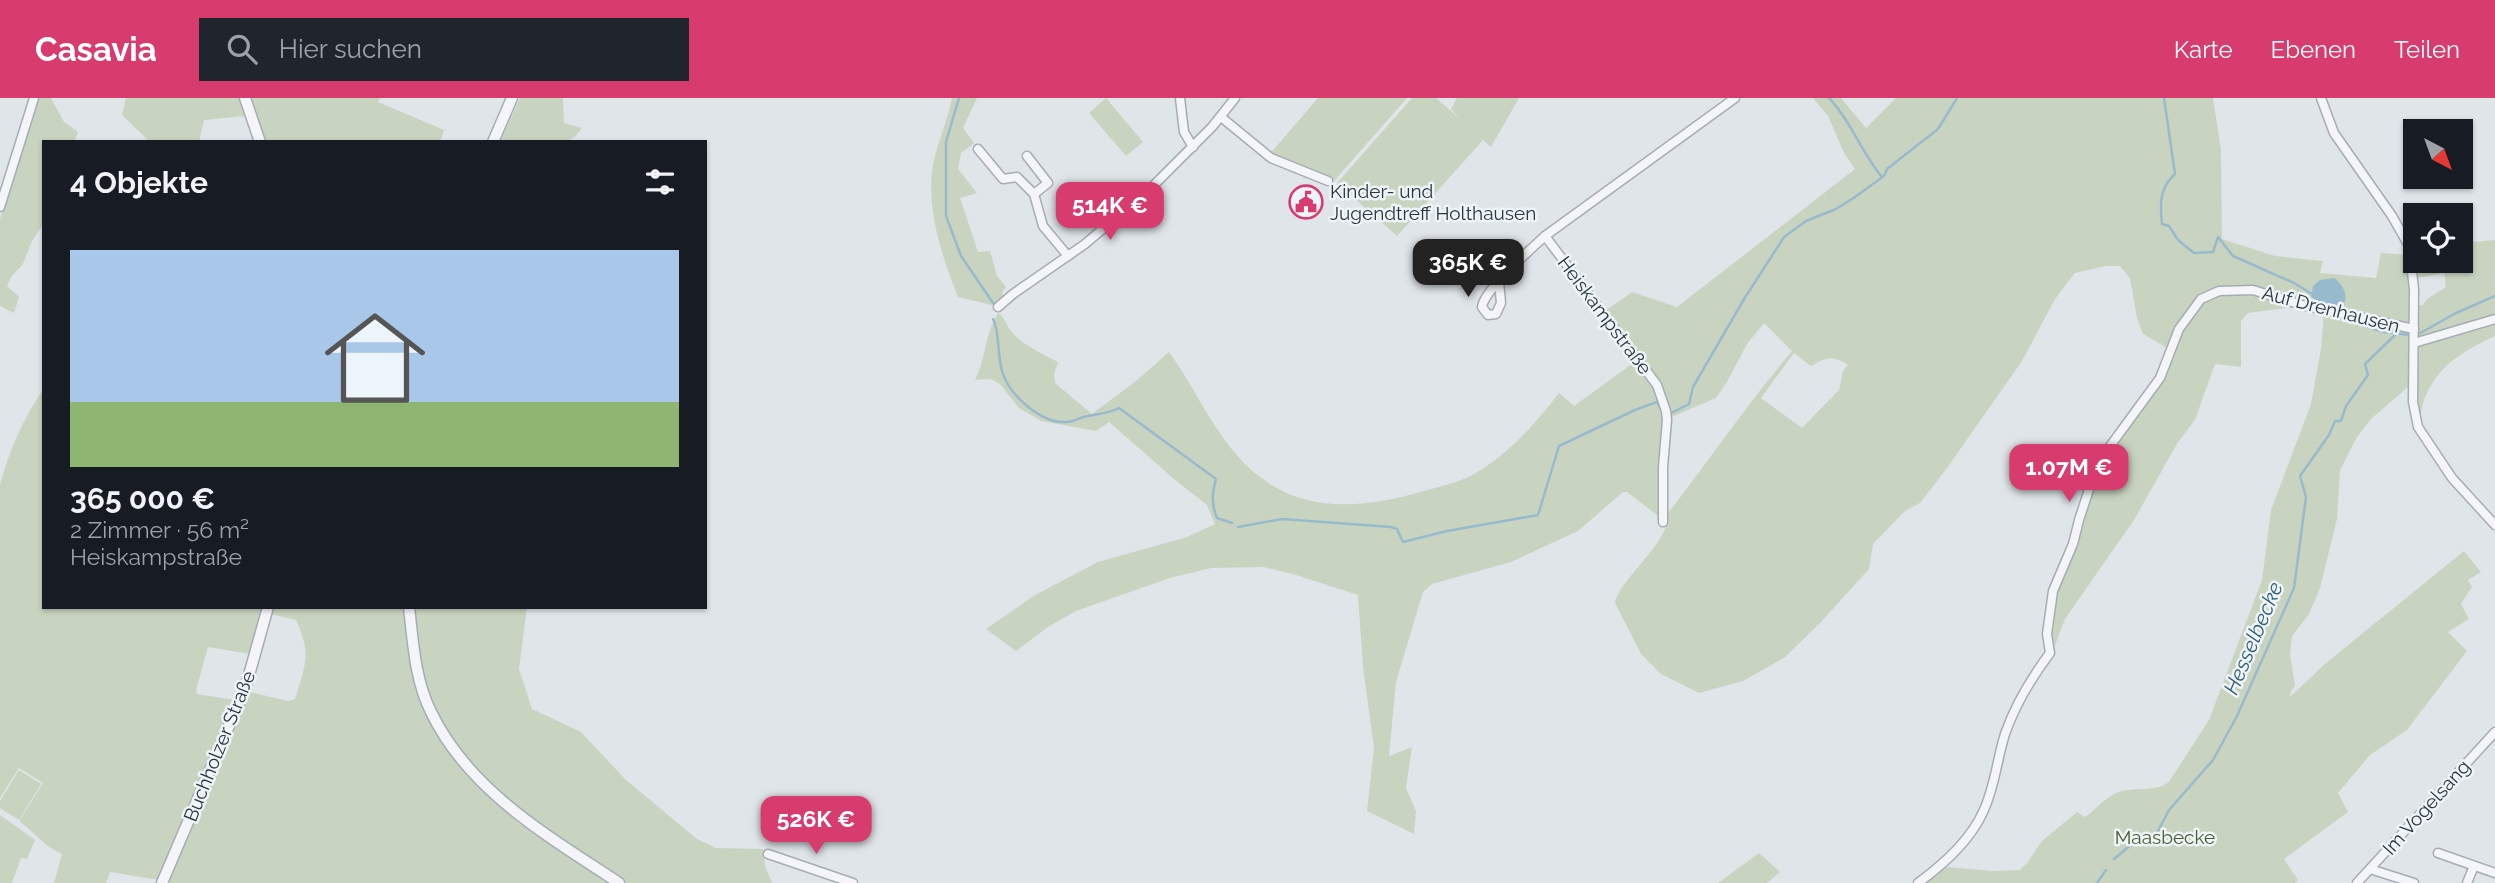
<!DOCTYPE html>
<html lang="de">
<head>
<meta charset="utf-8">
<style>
  :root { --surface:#171b24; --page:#20242c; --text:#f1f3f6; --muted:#9ea1a6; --line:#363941; --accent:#d83b6d }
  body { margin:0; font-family:Raleway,sans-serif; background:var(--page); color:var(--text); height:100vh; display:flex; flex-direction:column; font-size:26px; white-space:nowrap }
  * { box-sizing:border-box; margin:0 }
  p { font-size:23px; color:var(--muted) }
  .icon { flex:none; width:38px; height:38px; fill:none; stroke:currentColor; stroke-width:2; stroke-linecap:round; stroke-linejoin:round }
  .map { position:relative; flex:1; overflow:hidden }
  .side { position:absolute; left:42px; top:42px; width:665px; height:469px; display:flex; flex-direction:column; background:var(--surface); border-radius:0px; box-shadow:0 2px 5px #0004 }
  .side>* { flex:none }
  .needle { width:46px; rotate:139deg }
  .tools { position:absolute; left:2403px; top:21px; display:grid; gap:14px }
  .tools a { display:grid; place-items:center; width:70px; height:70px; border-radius:0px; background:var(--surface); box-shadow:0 2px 5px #0004; font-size:35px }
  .price { position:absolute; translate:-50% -60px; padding:0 16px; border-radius:14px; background:var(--accent); color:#fff; font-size:23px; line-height:46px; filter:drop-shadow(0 2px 4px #0008) }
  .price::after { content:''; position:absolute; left:50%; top:42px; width:21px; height:16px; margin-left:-10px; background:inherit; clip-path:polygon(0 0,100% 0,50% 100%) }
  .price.selected { background:#222; color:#fff }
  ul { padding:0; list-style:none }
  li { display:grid; align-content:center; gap:14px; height:371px; padding:0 28px }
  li+li { border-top:2px solid var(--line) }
  li span { display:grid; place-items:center; height:217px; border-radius:0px; color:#555 }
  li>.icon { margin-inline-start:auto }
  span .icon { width:126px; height:126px; fill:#fffc; stroke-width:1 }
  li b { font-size:30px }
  h2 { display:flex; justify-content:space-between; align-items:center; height:84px; padding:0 28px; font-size:30px }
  header { display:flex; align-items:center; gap:42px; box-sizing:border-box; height:98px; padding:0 35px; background:var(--accent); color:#fff }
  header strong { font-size:33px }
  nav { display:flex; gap:38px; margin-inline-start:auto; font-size:24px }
  .search { width:490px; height:63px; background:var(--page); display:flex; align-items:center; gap:18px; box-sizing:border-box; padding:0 24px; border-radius:0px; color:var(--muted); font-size:26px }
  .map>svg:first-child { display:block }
</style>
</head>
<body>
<header>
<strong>Casavia</strong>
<div class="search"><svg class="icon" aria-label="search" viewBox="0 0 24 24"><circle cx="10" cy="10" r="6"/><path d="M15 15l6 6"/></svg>Hier suchen</div>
<nav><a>Karte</a><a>Ebenen</a><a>Teilen</a></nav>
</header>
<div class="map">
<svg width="2495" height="785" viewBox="0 0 2495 785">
  <rect width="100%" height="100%" fill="#e0e5ea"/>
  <!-- green -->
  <g fill="#c9d4c0" fill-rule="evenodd">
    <polygon points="36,0 51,0 64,24 78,34 74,44 44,44 44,125 32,143 23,166 11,179 7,188 19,199 14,215 0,208 0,121 27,22"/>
    <polygon points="126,0 239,0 245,18 204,22 199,44 150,44 122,17"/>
    <polygon points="251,0 380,0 378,4 444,32 440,44 265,44"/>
    <polygon points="520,0 563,0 564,25 582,30 575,39 565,44 500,44"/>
    <path d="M 952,0 L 977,0 L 963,30 L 974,45 L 961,55 L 958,71 L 977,95 L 960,100 L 978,154 L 990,153 L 997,178 L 1006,189 L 1002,194 L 1004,199 L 992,207 L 958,199 C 942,159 924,106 934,62 C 939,41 948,21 952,0 Z"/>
    <polygon points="1106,0 1143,44 1126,58 1089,15"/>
    <polygon points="1318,0 1407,0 1334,83 1269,57"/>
    <polygon points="1412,0 1436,0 1459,20 1451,11 1457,0 1519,0 1491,49 1483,42 1397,138 1337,85"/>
    <path d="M 1813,0 L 1841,0 L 1866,30 L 1896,0 L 2213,0 L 2221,52 L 2222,141 L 2275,158 L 2323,163 L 2320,175 L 2376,180 L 2381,155 L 2408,157 L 2417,208 L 2423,207 L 2427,201 L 2446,189 L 2444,175 L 2417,180 L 2412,151 L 2415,150 L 2415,163 L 2460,163 L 2461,145 L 2495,142 L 2495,238 C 2466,252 2442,264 2427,295 C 2421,307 2421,321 2416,333 L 2412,320 L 2409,288 L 2371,321 L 2357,339 L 2340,372 L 2337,421 L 2320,490 L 2309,516 L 2292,538 L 2290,556 L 2295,588 L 2291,593 L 2290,599 L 2326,565 L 2464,453 L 2481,474 L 2468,482 L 2472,489 L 2461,506 L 2469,521 L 2448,534 L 2467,553 L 2407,632 L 2370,657 L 2338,695 L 2348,714 L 2284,761 L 2298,782 L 2295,785 L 1922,785 L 1938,773 L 1947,769 L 1994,773 L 2020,772 L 2027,765 L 2042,743 L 2077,714 L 2085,719 C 2095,712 2105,700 2116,695 C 2133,688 2155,695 2169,684 L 2209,622 L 2262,482 L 2271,412 L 2311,306 L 2321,251 L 2324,213 L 2302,208 L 2248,215 L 2241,223 L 2241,269 L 2215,266 L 2195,322 L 2178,344 L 2134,422 L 2065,521 L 2052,555 C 2050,534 2050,512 2058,492 C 2064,476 2072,462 2076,447 C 2084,422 2088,398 2099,375 C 2117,338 2188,264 2180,225 L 2176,225 L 2169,251 L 2143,236 L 2137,220 L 2130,180 L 2120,168 L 2106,168 L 2075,175 L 2055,201 L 2022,263 L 1947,370 L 1920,405 L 1905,413 L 1873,446 L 1869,471 L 1821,524 L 1784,560 L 1743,583 L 1699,595 L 1661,576 L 1641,556 L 1615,505 C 1618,482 1671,444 1668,415 C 1710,361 1748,305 1792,253 L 1764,225 L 1747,246 L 1727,284 L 1716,300 L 1669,320 L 1661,413 L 1658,418 L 1627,394 L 1623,394 L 1578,433 L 1511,464 L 1432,486 L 1423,494 L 1396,584 L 1389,658 L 1412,649 L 1406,690 L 1416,713 L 1414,736 L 1367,713 L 1374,650 L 1363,569 L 1358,497 L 1296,477 L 1264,469 L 1211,470 L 1170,480 L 1076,513 L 1048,529 L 1016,553 L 986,531 L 1035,497 L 1098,464 L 1187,439 L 1215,426 L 1207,407 L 1174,381 L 1109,324 L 1096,333 L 1041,323 L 1019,310 L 1000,286 L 991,281 L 975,282 C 986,260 985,236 998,215 C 1006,220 1005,226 1011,233 C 1022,247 1042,255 1058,264 L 1054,276 L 1055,285 L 1092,316 L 1136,283 L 1169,254 C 1199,295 1218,347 1260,379 C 1309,417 1369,409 1424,393 C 1440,388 1459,385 1474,376 C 1508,357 1535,326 1559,295 L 1574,308 L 1640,260 L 1605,213 L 1632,194 L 1677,209 L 1855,71 L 1844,55 L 1828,18 ZM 1794,255 L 1811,268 C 1827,259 1833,257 1848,267 L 1843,273 L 1839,292 L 1802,330 L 1761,300 Z"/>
    <path d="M 44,290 L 44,509 L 257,509 L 262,512 L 250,556 L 208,549 L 196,592 L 197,596 L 235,602 L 159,782 L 110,774 L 106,785 L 54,785 L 62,756 C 45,749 34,734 19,723 L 43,685 L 19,670 L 0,700 L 0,387 C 9,352 24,319 44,290 Z"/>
    <path d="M 271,509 L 527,509 L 519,571 L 532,611 L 581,634 L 626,682 L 697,741 L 716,750 L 763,751 L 765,768 L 772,785 L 166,785 L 250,594 L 288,603 L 295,601 C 305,568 312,556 296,522 L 271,516 L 268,514 Z"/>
    <polygon points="19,672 41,686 19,722 0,710 0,703"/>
    <polygon points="0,717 35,742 27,761 21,760 12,785 0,785"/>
    <polygon points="1759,755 1780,774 1767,785 1718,785"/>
  </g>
  <!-- water -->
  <path fill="#98bacd" d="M 2334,180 C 2343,187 2350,198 2342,209 L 2318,206 L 2311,198 L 2313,188 L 2320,182 Z"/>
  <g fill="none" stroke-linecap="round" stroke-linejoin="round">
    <!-- stream -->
    <g stroke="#98bacd" stroke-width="2.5">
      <polyline points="959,0 946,44 946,118 961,158 993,205"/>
      <path d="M 1829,0 C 1851,23 1861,54 1882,79"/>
      <path d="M 2164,0 L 2175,76 C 2159,90 2160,107 2162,126 L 2169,128 L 2178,142 L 2194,155 L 2213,154 L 2218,139 L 2233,158 L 2294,185 L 2312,196"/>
      <polyline points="1748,195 1784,139 1806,123 1836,111 1855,99 1884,78 1887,71 1938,31 1957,0"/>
      <polyline points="2348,220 2349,223 2384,234 2410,237"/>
      <path d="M 993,221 C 1000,234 997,256 1002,273 C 1009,297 1041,326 1067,324 C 1074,324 1080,319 1088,318 C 1099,316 1109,315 1119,310 L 1216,381 C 1212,396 1211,405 1217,420 L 1232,425"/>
      <polyline points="2417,237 2454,216 2495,198"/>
      <polyline points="1671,315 1689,306 1693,289 1747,196"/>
      <polyline points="1238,429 1282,421 1391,429 1397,431 1403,444 1447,433 1538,417 1559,348 1635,312 1657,304 1661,311"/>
      <polyline points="2114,761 2132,746 2142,741 2153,738 2158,733 2169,712 2213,662 2237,618 2294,490 2306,399 2300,378 2329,337 2335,323 2341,323 2346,308 2368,277 2365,266 2397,235"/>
      <polyline points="2097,785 2106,772"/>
    </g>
    <defs>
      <g id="minor">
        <polyline points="1180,0 1184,34 1193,49"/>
        <polyline points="2321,0 2334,35 2392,118 2409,148 2414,191 2413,304 2418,329 2452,380 2495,427"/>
        <polyline points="1221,19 1271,60 1328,83"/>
        <polyline points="978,51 1003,81 1017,79 1034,96 1043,128 1068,158"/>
        <polyline points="1027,58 1048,85 1034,96"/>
        <polyline points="0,109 34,0"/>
        <polyline points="1545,138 1657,287 1666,313 1667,322 1663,369 1663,424"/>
        <path d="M 1499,184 L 1501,205 L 1496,216 L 1488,217 L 1482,209 C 1484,192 1531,151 1545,138 L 1735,0"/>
        <polyline points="998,209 1013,196 1085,146 1151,90 1212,29 1235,0"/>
        <polyline points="2414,245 2495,221"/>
        <polyline points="2438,755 2495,775"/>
        <polyline points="768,756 853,785"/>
        <polyline points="2370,771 2414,785"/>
        <path d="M 1918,785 C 1944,766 1970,743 1983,714 C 1995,689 1997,661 2005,636 C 2015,607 2032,579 2050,555 L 2047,536 L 2053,493 L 2073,446 L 2079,422 L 2095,373 L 2105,355 L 2160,280 L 2179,231 L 2201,201 L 2219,193 L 2253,192 L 2302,207 L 2414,231"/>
        <polyline points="2357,785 2495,634"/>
        <polyline points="2467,785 2474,768"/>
      </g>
      <g id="tertiary">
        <polyline points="245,0 260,44"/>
        <polyline points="493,44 512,0"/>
        <path d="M 409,509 C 413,544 415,582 431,614 C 469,693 548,738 619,785"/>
        <polyline points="162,785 240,602 249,577 268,509"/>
      </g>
    </defs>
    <!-- minor casing -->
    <use href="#minor" stroke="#a5adb4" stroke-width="11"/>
    <!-- tertiary casing -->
    <use href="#tertiary" stroke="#a5adb4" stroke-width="13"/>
    <!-- minor -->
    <use href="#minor" stroke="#f3f5f8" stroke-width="8"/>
    <!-- tertiary -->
    <use href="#tertiary" stroke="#f3f5f8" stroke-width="10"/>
  </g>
  <!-- icons -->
  <defs>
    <symbol id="civic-ring" viewBox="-11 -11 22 22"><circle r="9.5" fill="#eff4f7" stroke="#d83b6d" stroke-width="1.5"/><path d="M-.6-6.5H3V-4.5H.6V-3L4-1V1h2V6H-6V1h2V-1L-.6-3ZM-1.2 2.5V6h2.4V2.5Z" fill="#d83b6d"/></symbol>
  </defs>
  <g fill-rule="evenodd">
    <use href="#civic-ring" x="1287" y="85" width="38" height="38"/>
  </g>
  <g text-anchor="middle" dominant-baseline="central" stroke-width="5" stroke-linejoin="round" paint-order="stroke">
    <!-- poi labels -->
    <g font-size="19" fill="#273642" stroke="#eff4f7" text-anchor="start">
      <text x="1330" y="93">Kinder- und<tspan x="1330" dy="22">Jugendtreff Holthausen</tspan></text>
    </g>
    <!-- street labels -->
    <g font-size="19" fill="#273642" stroke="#eff4f7">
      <text transform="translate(2331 211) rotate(14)">Auf Drenhausen</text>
      <text transform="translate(1605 217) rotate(53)">Heiskampstraße</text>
      <text transform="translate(219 648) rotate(-68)">Buchholzer Straße</text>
      <text transform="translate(2426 709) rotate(-48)">Im Vogelsang</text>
    </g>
    <!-- park labels -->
    <g font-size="19" fill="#435f33" stroke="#eff4f7">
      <text x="2165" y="739">Maasbecke</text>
    </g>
    <!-- water labels -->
    <g font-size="21" font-style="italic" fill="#2e5c79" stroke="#eff4f7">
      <text transform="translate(2253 540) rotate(-67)">Hesselbecke</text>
    </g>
  </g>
</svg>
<div class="tools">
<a><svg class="needle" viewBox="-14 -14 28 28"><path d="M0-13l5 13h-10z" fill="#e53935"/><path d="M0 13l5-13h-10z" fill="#9ea1a6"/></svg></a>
<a><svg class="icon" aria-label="locate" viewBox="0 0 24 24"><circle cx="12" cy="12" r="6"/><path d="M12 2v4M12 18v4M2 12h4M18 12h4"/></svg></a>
</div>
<b class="price" style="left:1110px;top:144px">514K €</b>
<b class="price selected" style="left:1468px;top:201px">365K €</b>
<b class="price" style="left:2069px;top:406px">1.07M €</b>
<b class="price" style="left:816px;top:758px">526K €</b>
<section class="side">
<h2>4 Objekte<svg class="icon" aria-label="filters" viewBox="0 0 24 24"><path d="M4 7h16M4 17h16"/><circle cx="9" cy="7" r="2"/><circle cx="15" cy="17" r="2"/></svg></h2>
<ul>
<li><span style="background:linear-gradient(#a9c7e8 70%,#8fb573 0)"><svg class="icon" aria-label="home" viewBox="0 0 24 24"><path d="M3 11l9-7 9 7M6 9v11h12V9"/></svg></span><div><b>365 000 €</b><p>2 Zimmer · 56 m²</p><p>Heiskampstraße</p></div></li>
</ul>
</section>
</div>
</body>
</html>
